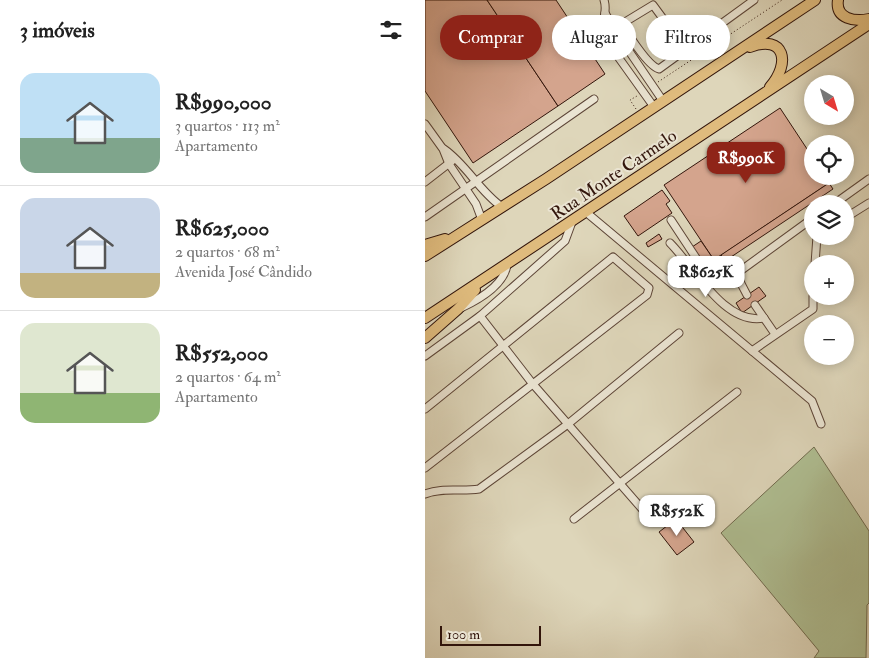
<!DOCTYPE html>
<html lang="pt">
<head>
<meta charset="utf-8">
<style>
  :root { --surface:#fff; --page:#f2f2f2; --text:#222; --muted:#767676; --line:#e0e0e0; --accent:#8f2418 }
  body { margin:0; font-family:"IM FELL Double Pica",serif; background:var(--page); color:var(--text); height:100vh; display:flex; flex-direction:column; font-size:19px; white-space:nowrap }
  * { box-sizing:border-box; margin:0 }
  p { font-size:16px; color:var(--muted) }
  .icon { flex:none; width:28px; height:28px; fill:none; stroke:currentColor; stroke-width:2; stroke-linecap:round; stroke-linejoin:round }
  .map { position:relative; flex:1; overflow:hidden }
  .panel { display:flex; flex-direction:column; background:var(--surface); width:425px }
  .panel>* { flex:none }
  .top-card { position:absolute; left:15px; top:15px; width:354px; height:45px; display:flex; gap:10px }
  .needle { width:32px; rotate:142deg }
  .fabs { position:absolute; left:379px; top:75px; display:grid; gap:10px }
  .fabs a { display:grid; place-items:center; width:50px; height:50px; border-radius:50%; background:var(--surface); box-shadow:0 2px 12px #0003; font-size:25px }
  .scale { position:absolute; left:15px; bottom:12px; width:101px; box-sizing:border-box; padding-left:5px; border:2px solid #32150b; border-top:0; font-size:14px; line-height:18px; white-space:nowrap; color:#32150b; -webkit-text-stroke:4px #eae4d2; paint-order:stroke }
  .price { position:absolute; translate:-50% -42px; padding:0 11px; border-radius:10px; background:#fff; color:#222; font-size:16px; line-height:32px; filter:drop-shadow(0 1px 2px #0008) }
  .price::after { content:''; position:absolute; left:50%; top:30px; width:15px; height:11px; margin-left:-8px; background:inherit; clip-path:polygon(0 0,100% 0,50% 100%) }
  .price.active { background:var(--accent); color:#fff }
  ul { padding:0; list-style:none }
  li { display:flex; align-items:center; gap:15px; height:125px; padding:0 20px }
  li+li { border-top:1px solid var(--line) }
  li span { display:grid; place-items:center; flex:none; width:140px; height:100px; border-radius:15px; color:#555 }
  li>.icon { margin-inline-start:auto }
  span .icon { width:60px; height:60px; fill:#fffc; stroke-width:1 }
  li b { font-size:21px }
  h2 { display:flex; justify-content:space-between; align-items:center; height:60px; padding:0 20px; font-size:21px }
  .pill { padding:0 18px; border-radius:22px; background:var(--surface); box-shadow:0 2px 12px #0003; font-size:18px; line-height:45px }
  .pill.active { background:var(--accent); color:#fff }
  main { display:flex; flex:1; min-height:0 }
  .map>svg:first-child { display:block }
</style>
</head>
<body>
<main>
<section class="panel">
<h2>3 imóveis<svg class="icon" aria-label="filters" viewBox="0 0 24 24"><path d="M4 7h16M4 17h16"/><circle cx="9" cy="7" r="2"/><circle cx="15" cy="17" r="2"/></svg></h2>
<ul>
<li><span style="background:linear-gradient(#bfe0f5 65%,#7fa58c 0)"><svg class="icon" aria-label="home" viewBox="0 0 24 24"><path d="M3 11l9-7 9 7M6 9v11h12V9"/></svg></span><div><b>R$990,000</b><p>3 quartos · 113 m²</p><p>Apartamento</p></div></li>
<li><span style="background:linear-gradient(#c9d6e8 75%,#c2b280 0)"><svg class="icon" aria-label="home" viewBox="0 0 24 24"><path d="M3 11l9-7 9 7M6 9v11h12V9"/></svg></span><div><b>R$625,000</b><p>2 quartos · 68 m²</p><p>Avenida José Cândido</p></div></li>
<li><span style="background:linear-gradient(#dfe7d0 70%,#8fb573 0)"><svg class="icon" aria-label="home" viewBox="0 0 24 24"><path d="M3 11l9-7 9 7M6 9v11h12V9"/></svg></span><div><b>R$552,000</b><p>2 quartos · 64 m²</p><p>Apartamento</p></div></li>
</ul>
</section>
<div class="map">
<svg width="444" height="658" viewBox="0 0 444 658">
  <rect width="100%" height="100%" fill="#ded6ba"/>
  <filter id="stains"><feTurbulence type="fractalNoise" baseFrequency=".004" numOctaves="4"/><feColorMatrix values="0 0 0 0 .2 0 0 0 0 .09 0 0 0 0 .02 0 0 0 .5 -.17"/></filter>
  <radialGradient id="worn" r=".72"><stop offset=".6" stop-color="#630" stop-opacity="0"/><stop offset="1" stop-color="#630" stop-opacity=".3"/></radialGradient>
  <!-- green -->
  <polygon fill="#afbe92" stroke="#706a4e" points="389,447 444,531 444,603 442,605 441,658 389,658 394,651 296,533"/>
  <!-- building -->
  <g fill="#d4a48d" stroke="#32150b">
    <polygon points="0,0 62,0 133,106 48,163 0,91"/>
    <polygon points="62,0 131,0 180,74 133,106"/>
    <polygon points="355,108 388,158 388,176 400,176 404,183 289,260 239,185"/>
    <polygon points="404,183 408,189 300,261 296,255"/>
    <polygon points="237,190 245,201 241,204 247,213 213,236 199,216"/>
    <polygon points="234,234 237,239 223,247 221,243"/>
    <polygon points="276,241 289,260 296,255 301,262 284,273 267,247"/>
    <polygon points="334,287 341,296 317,313 311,303"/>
    <polygon points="251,519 269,542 252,555 234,532"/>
  </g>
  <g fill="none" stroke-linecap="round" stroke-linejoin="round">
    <defs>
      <g id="minor">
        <path d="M 179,0 C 184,15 173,22 181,40 L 229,107"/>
        <polyline points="180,13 189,29 238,101"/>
        <path d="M 261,50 L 228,5 L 200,22 C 199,32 224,66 234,69 L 329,0"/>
        <polyline points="0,124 18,149 24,164 51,204 57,220"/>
        <path d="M 19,149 C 42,165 54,191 77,207"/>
        <polyline points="0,182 27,161"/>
        <polyline points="409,204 444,179"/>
        <polyline points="162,213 387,401 396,424"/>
        <polyline points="0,217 169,99"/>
        <polyline points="420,218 444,203"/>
        <polyline points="246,220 285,279 296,283 311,274"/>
        <polyline points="147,222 140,241 55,316 107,383 225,518"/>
        <path d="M 245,243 C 269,267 300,326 339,318"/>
        <polyline points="390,264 392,236"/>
        <polyline points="322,295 311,274 388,218"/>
        <polyline points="330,305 350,334"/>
        <path d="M 36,308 C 53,300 79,285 82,265"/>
        <polyline points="327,351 388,309 388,296"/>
        <polyline points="0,356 55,316"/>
        <polyline points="0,409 188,257 224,288 222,295 0,468"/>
        <path d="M 0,494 C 17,487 36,492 54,489 L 143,424 L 254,333"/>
        <polyline points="149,519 312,392"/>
      </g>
      <g id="highway">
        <path d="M 413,0 C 410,19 430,22 444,19"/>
        <path d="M 325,47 C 360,34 366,63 345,87"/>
        <polyline points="0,245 20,239"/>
        <polyline points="0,256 121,179 390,0"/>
        <polyline points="0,318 444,24"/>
        <polyline points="0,338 33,309 50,290"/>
      </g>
    </defs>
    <!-- minor casing -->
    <use href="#minor" stroke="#5d4537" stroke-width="9"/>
    <!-- highway casing -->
    <use href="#highway" stroke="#32150b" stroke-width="12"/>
    <!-- path -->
    <g stroke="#32150b" stroke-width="1" stroke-dasharray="1 2.5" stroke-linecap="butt">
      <polyline points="233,82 357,0"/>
      <polyline points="211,109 205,100 212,96"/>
    </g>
    <!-- minor -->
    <use href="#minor" stroke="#eae4d2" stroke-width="7"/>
    <!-- highway -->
    <use href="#highway" stroke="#dfbb7d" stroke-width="10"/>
  </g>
  <g text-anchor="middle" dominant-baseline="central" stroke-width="4" stroke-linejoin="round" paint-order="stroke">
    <!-- street labels -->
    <g font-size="18" fill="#32150b" stroke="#eae4d2">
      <text transform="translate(189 175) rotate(-34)">Rua Monte Carmelo</text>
    </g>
  </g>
  <rect width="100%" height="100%" filter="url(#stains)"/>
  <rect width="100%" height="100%" fill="url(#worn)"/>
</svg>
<div class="fabs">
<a><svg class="needle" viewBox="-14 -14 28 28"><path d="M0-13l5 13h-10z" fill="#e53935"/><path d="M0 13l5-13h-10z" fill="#767676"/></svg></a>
<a><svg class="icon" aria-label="locate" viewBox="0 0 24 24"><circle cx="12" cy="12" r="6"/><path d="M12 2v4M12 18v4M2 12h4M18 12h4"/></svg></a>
<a><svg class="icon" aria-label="layers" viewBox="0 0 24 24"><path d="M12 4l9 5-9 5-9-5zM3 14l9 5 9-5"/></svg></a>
<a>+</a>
<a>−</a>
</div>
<div class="scale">100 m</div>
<b class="price active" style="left:321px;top:184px">R$990K</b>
<b class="price" style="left:281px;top:298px">R$625K</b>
<b class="price" style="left:252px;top:537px">R$552K</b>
<div class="top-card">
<a class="pill active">Comprar</a>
<a class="pill">Alugar</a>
<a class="pill">Filtros</a>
</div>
</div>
</main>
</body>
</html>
